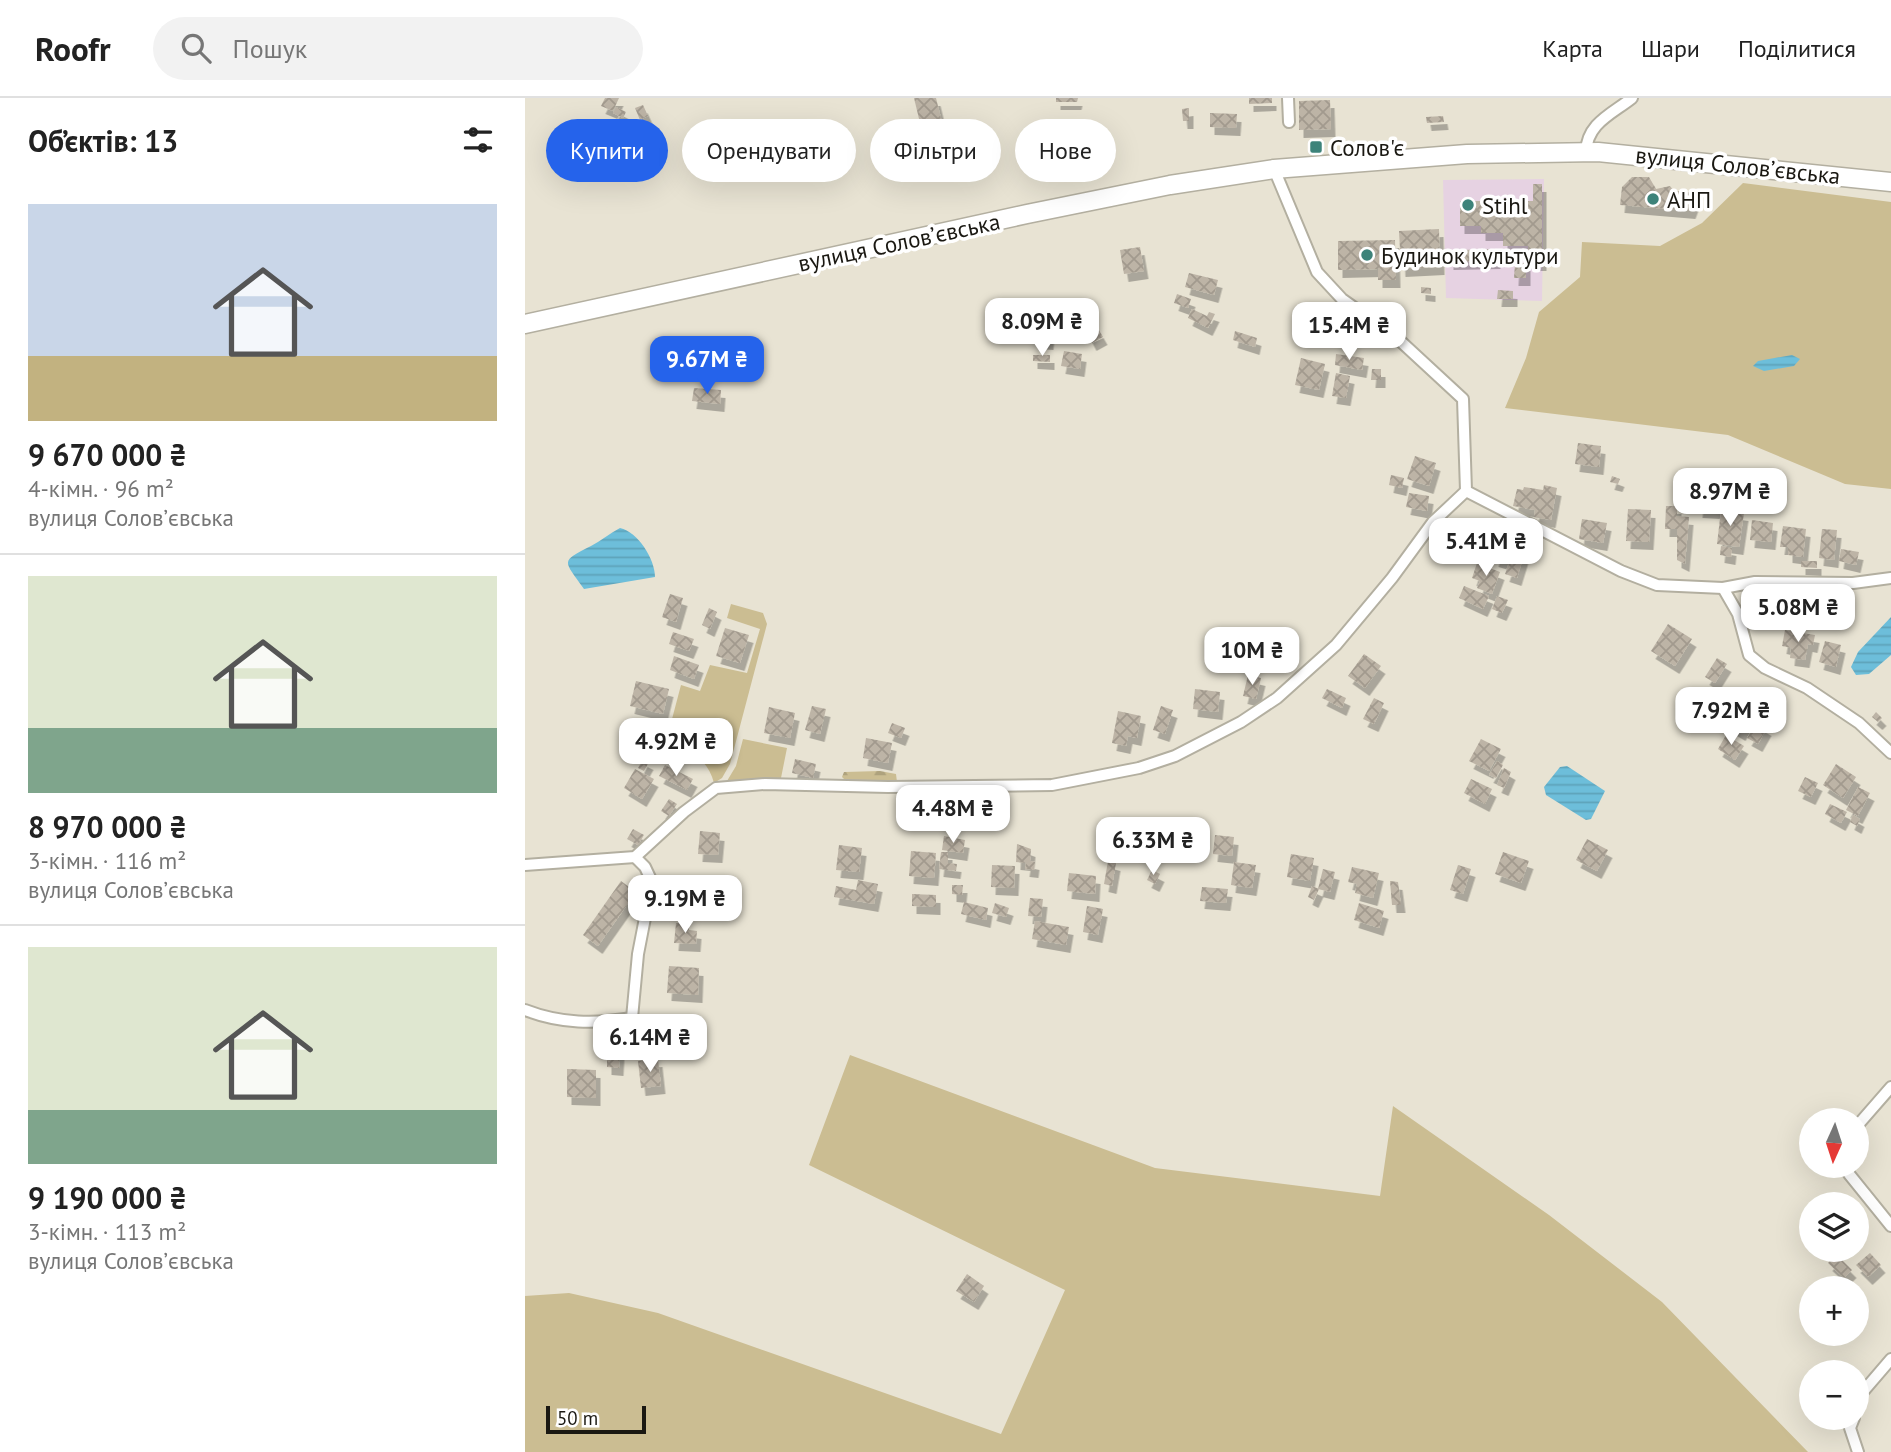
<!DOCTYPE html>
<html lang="uk">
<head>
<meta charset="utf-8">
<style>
  :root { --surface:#fff; --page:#f2f2f2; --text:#222; --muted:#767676; --line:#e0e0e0; --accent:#2563eb }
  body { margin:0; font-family:"PT Sans",sans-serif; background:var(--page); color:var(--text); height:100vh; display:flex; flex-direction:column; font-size:26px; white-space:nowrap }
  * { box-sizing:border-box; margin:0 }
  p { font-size:23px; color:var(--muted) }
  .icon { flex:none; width:38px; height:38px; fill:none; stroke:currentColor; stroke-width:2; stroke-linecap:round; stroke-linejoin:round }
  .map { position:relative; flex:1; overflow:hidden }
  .details { display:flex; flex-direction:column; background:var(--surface); width:525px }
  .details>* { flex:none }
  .top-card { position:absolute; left:21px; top:21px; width:665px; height:63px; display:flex; gap:14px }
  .needle { width:46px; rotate:183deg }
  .buttons { position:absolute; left:1274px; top:1010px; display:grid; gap:14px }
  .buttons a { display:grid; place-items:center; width:70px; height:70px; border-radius:50%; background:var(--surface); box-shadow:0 7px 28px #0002; font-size:35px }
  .scale { position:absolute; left:21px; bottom:18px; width:100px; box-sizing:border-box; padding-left:7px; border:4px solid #1a1812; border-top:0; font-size:19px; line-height:24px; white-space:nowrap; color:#1a1812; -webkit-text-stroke:5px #fff; paint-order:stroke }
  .price { position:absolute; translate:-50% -60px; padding:0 16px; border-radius:14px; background:#fff; color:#222; font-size:23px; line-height:46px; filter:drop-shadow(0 2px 4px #0008) }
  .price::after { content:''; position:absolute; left:50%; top:42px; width:21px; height:16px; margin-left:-10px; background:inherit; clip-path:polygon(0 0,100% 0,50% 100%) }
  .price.active { background:var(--accent); color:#fff }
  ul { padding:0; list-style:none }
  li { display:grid; align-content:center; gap:14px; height:371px; padding:0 28px }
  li+li { border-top:2px solid var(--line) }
  li span { display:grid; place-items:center; height:217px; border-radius:0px; color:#555 }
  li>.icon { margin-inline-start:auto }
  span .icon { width:126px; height:126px; fill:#fffc; stroke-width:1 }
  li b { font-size:30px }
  h2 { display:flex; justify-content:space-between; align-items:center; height:84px; padding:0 28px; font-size:30px }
  .tag { padding:0 24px; border-radius:32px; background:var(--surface); box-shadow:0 7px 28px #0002; font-size:24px; line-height:63px }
  .tag.active { background:var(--accent); color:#fff }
  header { display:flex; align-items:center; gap:42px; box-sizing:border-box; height:98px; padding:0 35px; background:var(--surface); border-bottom:2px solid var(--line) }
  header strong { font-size:33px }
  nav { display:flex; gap:38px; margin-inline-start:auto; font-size:24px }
  .search { width:490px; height:63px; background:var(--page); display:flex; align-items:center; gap:18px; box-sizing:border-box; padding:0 24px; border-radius:38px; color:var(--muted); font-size:26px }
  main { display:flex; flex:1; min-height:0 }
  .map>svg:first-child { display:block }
</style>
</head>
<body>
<header>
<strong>Roofr</strong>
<div class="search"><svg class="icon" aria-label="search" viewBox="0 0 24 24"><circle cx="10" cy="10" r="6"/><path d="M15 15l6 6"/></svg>Пошук</div>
<nav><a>Карта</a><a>Шари</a><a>Поділитися</a></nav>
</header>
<main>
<section class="details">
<h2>Об’єктів: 13<svg class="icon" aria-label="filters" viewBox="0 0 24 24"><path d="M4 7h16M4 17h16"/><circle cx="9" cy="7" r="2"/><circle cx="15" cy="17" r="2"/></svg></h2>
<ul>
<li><span style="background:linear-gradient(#c9d6e8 70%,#c2b280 0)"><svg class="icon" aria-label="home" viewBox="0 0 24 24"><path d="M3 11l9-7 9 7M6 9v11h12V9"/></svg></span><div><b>9 670 000 ₴</b><p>4-кімн. · 96 m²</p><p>вулиця Соловʼєвська</p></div></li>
<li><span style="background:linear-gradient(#dfe7d0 70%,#7fa58c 0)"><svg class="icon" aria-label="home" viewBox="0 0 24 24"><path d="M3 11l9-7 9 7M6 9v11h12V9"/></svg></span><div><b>8 970 000 ₴</b><p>3-кімн. · 116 m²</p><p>вулиця Соловʼєвська</p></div></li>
<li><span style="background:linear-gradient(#dfe7d0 75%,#7fa58c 0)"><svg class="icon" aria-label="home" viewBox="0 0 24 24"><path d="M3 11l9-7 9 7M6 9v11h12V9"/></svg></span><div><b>9 190 000 ₴</b><p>3-кімн. · 113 m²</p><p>вулиця Соловʼєвська</p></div></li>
</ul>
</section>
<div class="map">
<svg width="1366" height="1354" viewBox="0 0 1366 1354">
  <defs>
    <pattern id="forest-firs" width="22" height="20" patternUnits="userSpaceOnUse" patternTransform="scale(1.75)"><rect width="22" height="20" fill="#cbbd92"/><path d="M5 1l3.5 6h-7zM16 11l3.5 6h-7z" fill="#aea27d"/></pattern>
    <pattern id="water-rules" width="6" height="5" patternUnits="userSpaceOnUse" patternTransform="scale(1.75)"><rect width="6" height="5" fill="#6dbeda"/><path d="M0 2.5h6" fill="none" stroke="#5ea3ba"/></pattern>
    <pattern id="building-cross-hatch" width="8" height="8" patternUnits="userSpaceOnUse" patternTransform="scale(1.75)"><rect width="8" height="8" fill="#bdb4a6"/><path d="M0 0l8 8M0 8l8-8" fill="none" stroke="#a29a8e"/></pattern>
    <filter id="shadow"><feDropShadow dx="4.5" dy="8" stdDeviation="0" flood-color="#0004"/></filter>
  </defs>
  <rect width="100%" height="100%" fill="#e8e3d3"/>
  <!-- commercial -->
  <polygon fill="#e6d2e2" points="1019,81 1017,203 921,200 918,82"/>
  <!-- grass -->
  <g fill="#cbbd92">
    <polygon points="1218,85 1366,104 1366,391 1320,386 1203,337 980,310 1001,260 1014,214 1055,179 1057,144 1135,148 1177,125"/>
    <path d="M 206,506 L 238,515 L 242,526 L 205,666 L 197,680 L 189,685 C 183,661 163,650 142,640 L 156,587 L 175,593 L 185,567 L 222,575 L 235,531 L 202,520 Z"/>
    <polygon points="218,641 262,650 256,680 202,683 211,668"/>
    <polygon points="325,957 630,1070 855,1098 868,1008 1024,1117 1137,1204 1283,1354 0,1354 0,1198 44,1195 133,1215 476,1336 540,1192 284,1067"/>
  </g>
  <!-- forest -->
  <polygon fill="url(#forest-firs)" points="355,673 371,676 372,684 320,682 317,679 319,674"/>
  <!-- water -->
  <g fill="url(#water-rules)">
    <polygon points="1267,257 1275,261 1269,268 1239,273 1228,268 1233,263"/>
    <path d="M 95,430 C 113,434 130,461 130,479 L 59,491 C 39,462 34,464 66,448 C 76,443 85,435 95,430 Z"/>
    <polygon points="1366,519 1366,557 1344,576 1331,577 1326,569 1333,554"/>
    <polygon points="1042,668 1080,693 1066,721 1061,722 1021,697 1019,689 1035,669"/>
  </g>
  <!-- building -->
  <g fill="url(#building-cross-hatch)" filter="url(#shadow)">
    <polygon points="80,0 94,0 88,13 76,8"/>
    <polygon points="389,0 411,0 423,49 402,54"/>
    <polygon points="531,0 553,0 552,4 531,4"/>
    <polygon points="724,0 747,0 747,5 724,6"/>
    <polygon points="805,2 806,31 774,32 774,3"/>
    <polygon points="118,7 123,18 115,22 110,10"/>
    <polygon points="91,9 101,14 98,20 88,15"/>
    <polygon points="664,10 664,23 658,23 657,11"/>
    <polygon points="685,15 712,16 711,30 685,29"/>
    <polygon points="918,18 919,24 902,25 901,19"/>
    <polygon points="1107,79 1124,79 1131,91 1145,88 1149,93 1164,94 1169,105 1166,113 1095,107 1097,89"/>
    <polygon points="1008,86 1017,86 1017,165 1004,165 1003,148 978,148 978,135 956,135 956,128 935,128 935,103 1008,103"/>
    <polygon points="914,131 915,169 876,171 874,133"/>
    <polygon points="870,142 871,182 853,182 853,171 813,172 813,143"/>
    <polygon points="615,149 619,173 599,176 595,152"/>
    <polygon points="971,151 971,163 924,164 924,158 936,158 936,152"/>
    <polygon points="990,165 1001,165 1001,180 989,180"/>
    <polygon points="664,175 693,182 689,197 660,189"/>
    <polygon points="896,189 906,190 906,196 896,195"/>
    <polygon points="973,192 988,193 988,201 972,201"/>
    <polygon points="652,196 666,201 663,210 649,205"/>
    <polygon points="667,211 682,218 684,214 690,216 683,230 663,220"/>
    <polygon points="522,213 550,217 548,234 520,230"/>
    <polygon points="511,232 525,233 524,244 510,243"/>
    <polygon points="574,232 578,239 567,245 563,237"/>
    <polygon points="710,233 732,240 730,249 708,242"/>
    <polygon points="185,241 185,258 163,258 162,242"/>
    <polygon points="539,253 557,256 555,271 536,268"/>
    <polygon points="191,254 200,255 198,272 189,270"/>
    <polygon points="811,256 839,260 837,272 810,267"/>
    <polygon points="508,257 525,257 525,264 508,263"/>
    <polygon points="776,260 800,266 794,292 770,287"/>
    <polygon points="847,271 856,271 856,282 846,282"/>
    <polygon points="811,275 825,278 821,300 807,298"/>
    <polygon points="169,290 196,292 195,306 167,303"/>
    <polygon points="1053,345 1076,348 1074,369 1050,366"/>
    <polygon points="890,358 911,365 904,388 882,381"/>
    <polygon points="866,377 879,380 877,390 864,387"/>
    <polygon points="1087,378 1095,381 1093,386 1085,384"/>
    <polygon points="1019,387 1032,390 1026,422 1009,419 1010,412 988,408 992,391 998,392 999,389 1018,392"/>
    <polygon points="884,395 904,398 902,413 881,409"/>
    <polygon points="1174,404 1192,405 1191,413 1173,412"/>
    <polygon points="1141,408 1152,408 1152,418 1164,419 1160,466 1152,462 1152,431 1140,431"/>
    <polygon points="1103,411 1126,412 1124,444 1101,443"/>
    <polygon points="1196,412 1219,415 1214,449 1192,446"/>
    <polygon points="1057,421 1082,425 1078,445 1054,441"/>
    <polygon points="1227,422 1248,425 1246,444 1225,442"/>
    <polygon points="1258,428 1281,431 1278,459 1263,457 1263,449 1255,449"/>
    <polygon points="1297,431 1312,432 1309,462 1294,460"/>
    <polygon points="1196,448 1207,450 1206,459 1195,457"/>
    <polygon points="972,451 980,453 979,464 969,461"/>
    <polygon points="1316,451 1334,454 1331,467 1314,463"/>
    <polygon points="988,453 999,457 992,480 980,476"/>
    <polygon points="1276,463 1292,463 1292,470 1276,469"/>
    <polygon points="952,465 975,474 967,496 952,490 955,483 947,480"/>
    <polygon points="939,488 964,498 958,511 934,500"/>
    <polygon points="145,496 158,500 151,524 137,519"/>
    <polygon points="972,498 983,502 977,515 967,511"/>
    <polygon points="184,510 192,514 185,531 177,527"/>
    <polygon points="1143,526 1167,541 1150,568 1126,553"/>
    <polygon points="200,530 224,537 215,565 191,558"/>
    <polygon points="1260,532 1290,537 1288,547 1283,546 1280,562 1265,560 1266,550 1257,548"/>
    <polygon points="148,534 169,541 164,553 144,546"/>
    <polygon points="1300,543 1316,547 1311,569 1294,564"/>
    <polygon points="839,556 856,568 840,590 823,578"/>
    <polygon points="149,558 174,567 169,581 145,572"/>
    <polygon points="1192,560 1202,566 1190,585 1180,579"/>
    <polygon points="723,577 736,580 731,601 718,598"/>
    <polygon points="111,583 144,591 138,616 105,608"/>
    <polygon points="670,591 695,594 693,614 668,611"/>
    <polygon points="802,591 821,600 817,610 797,600"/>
    <polygon points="849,600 859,605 849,626 838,621"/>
    <polygon points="1205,601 1228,614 1216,635 1204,628 1207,622 1197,616"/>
    <polygon points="287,608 301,611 295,636 280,632"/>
    <polygon points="636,608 648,612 640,636 628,632"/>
    <polygon points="244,609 270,615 265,640 239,635"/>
    <polygon points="593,613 616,618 612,640 603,638 601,648 587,645"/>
    <polygon points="1351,614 1357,620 1353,624 1347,619"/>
    <polygon points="1232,624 1242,630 1233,646 1222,640"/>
    <polygon points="367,625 380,630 376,640 363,635"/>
    <polygon points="1201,637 1219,648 1210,662 1193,651"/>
    <polygon points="341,640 367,645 363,665 338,660"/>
    <polygon points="956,641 976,651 964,673 944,663"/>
    <polygon points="118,661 124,664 119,673 113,670"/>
    <polygon points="270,661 291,666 288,680 267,675"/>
    <polygon points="972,663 978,667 971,680 964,677"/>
    <polygon points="1311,666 1331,679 1318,700 1298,687"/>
    <polygon points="140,667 168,681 162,692 134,678"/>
    <polygon points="979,670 986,674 979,690 972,687"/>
    <polygon points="110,671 129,681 117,701 99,690"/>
    <polygon points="1280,679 1293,685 1286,699 1273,693"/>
    <polygon points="946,681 967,691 960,706 939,695"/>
    <polygon points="1333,689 1345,695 1333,718 1321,712"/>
    <polygon points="144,701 152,706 144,718 136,713"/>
    <polygon points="1305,706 1322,714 1316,725 1300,716"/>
    <polygon points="1328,717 1335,721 1332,728 1325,724"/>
    <polygon points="108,731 119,737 113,747 102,741"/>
    <polygon points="175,733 195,735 193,757 173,756"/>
    <polygon points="690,737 709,739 707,758 688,756"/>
    <polygon points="419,738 440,742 438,755 417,752"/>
    <polygon points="1062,741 1083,752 1072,773 1051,762"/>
    <polygon points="492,746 506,751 505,763 510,764 509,772 500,771 501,765 491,764"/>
    <polygon points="314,747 337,750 334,774 311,772"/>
    <polygon points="386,753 411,755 409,780 384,778"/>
    <polygon points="416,754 423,754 423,765 432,766 431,773 414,771"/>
    <polygon points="978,754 1004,763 996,785 970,776"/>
    <polygon points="766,756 789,760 785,783 762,779"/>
    <polygon points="583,763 591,765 587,788 579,786"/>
    <polygon points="709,764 731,767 727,790 706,787"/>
    <polygon points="467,767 490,768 489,790 466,789"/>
    <polygon points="933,767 946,771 938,796 925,792"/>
    <polygon points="827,769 854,775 848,800 830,795 832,786 823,784"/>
    <polygon points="798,771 810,774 805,794 793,791"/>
    <polygon points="627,772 635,776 630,786 622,782"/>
    <polygon points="544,775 571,778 570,796 542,793"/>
    <polygon points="333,782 353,786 349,806 309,799 311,788 331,792"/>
    <polygon points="96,783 111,794 73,848 58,837"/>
    <polygon points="865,783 873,784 876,807 867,807"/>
    <polygon points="159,784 189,788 187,803 157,799"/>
    <polygon points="427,787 438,787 437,797 427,796"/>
    <polygon points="787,788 794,791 789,802 783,799"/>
    <polygon points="677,789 703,791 701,805 675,803"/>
    <polygon points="387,796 411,797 411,809 387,808"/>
    <polygon points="505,800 518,801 516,819 503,818"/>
    <polygon points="439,804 463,810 461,822 436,816"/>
    <polygon points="470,805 484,810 481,819 467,815"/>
    <polygon points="834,805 859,813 854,830 829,822"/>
    <polygon points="562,808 578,811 573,837 558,834"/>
    <polygon points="510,823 544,829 541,847 507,841"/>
    <polygon points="151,825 164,826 164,832 172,833 171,846 149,845"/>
    <polygon points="144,868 174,870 173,897 142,895"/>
    <polygon points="82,952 95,952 94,970 82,969"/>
    <polygon points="133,961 136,988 116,990 113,963"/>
    <polygon points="42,971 71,972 71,1000 42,999"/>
    <polygon points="1345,1155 1356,1167 1343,1179 1331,1167"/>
    <polygon points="1311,1156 1327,1172 1319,1180 1303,1165"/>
    <polygon points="442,1176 459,1188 449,1204 431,1193"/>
  </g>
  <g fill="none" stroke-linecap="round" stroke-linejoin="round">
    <defs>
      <g id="minor">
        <polyline points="763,0 764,24"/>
        <path d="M 1061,54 C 1062,25 1087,16 1107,0"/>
        <polyline points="749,71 792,174 817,201 872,240 938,301 941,393 1096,473 1132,487 1198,490 1230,484 1328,485 1366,480"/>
        <polyline points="1198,490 1213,516 1224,557 1240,570 1282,590 1334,625 1366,655"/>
        <polyline points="0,767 110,759 159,714 191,690 240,686 363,689 527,687 614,670 650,658 716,624 752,600 811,547 867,480 908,424 941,393"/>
        <path d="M 0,912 C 36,926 70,926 107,920 L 113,856 L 127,784 L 120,769 L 110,759"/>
        <polyline points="1332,1028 1366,989"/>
        <polyline points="1322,1068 1324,1076 1366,1128"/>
        <polyline points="1332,1310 1336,1296 1366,1261"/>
        <polyline points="1329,1320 1325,1330 1333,1354"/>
      </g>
      <polyline id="primary" points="0,226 502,116 645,87 749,71 942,56 1073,54 1366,84"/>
    </defs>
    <!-- minor casing -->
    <use href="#minor" stroke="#b3afa0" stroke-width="14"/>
    <!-- primary casing -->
    <use href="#primary" stroke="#b3afa0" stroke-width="21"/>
    <!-- minor -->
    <use href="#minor" stroke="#fff" stroke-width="10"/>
    <!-- primary -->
    <use href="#primary" stroke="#fff" stroke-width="18"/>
  </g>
  <!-- markers -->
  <g fill="#3d837a" stroke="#fff" stroke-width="2.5">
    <rect x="784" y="42" width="14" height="14" rx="3.5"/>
    <circle cx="1128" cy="101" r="7"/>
    <circle cx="943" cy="107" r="7"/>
    <circle cx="842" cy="157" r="7"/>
  </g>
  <g text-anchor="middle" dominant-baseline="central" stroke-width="7" stroke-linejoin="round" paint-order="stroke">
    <!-- poi labels -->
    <g font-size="23" fill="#1a1812" stroke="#fff" text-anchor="start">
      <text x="805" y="49">Солов'є</text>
      <text x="1142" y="101">АНП</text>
      <text x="957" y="107">Stihl</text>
      <text x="856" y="157">Будинок культури</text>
    </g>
    <!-- street labels -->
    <g font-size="23" fill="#1a1812" stroke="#fff">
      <text transform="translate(1213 67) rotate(6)">вулиця Соловʼєвська</text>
      <text transform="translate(374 144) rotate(-12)">вулиця Соловʼєвська</text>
    </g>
  </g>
</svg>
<div class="buttons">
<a><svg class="needle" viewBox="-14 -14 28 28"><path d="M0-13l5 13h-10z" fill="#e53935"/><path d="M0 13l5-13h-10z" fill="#767676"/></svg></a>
<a><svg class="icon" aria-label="layers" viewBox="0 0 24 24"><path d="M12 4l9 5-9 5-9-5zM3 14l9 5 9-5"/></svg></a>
<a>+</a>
<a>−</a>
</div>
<div class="scale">50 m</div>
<b class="price" style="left:517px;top:260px">8.09M ₴</b>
<b class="price" style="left:824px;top:264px">15.4M ₴</b>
<b class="price active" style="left:182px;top:298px">9.67M ₴</b>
<b class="price" style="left:1205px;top:430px">8.97M ₴</b>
<b class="price" style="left:961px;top:480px">5.41M ₴</b>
<b class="price" style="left:1273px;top:546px">5.08M ₴</b>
<b class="price" style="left:727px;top:589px">10M ₴</b>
<b class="price" style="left:1206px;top:649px">7.92M ₴</b>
<b class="price" style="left:151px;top:680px">4.92M ₴</b>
<b class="price" style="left:428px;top:747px">4.48M ₴</b>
<b class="price" style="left:628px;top:779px">6.33M ₴</b>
<b class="price" style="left:160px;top:837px">9.19M ₴</b>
<b class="price" style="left:125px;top:976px">6.14M ₴</b>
<div class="top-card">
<a class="tag active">Купити</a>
<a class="tag">Орендувати</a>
<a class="tag">Фільтри</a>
<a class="tag">Нове</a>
</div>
</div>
</main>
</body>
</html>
